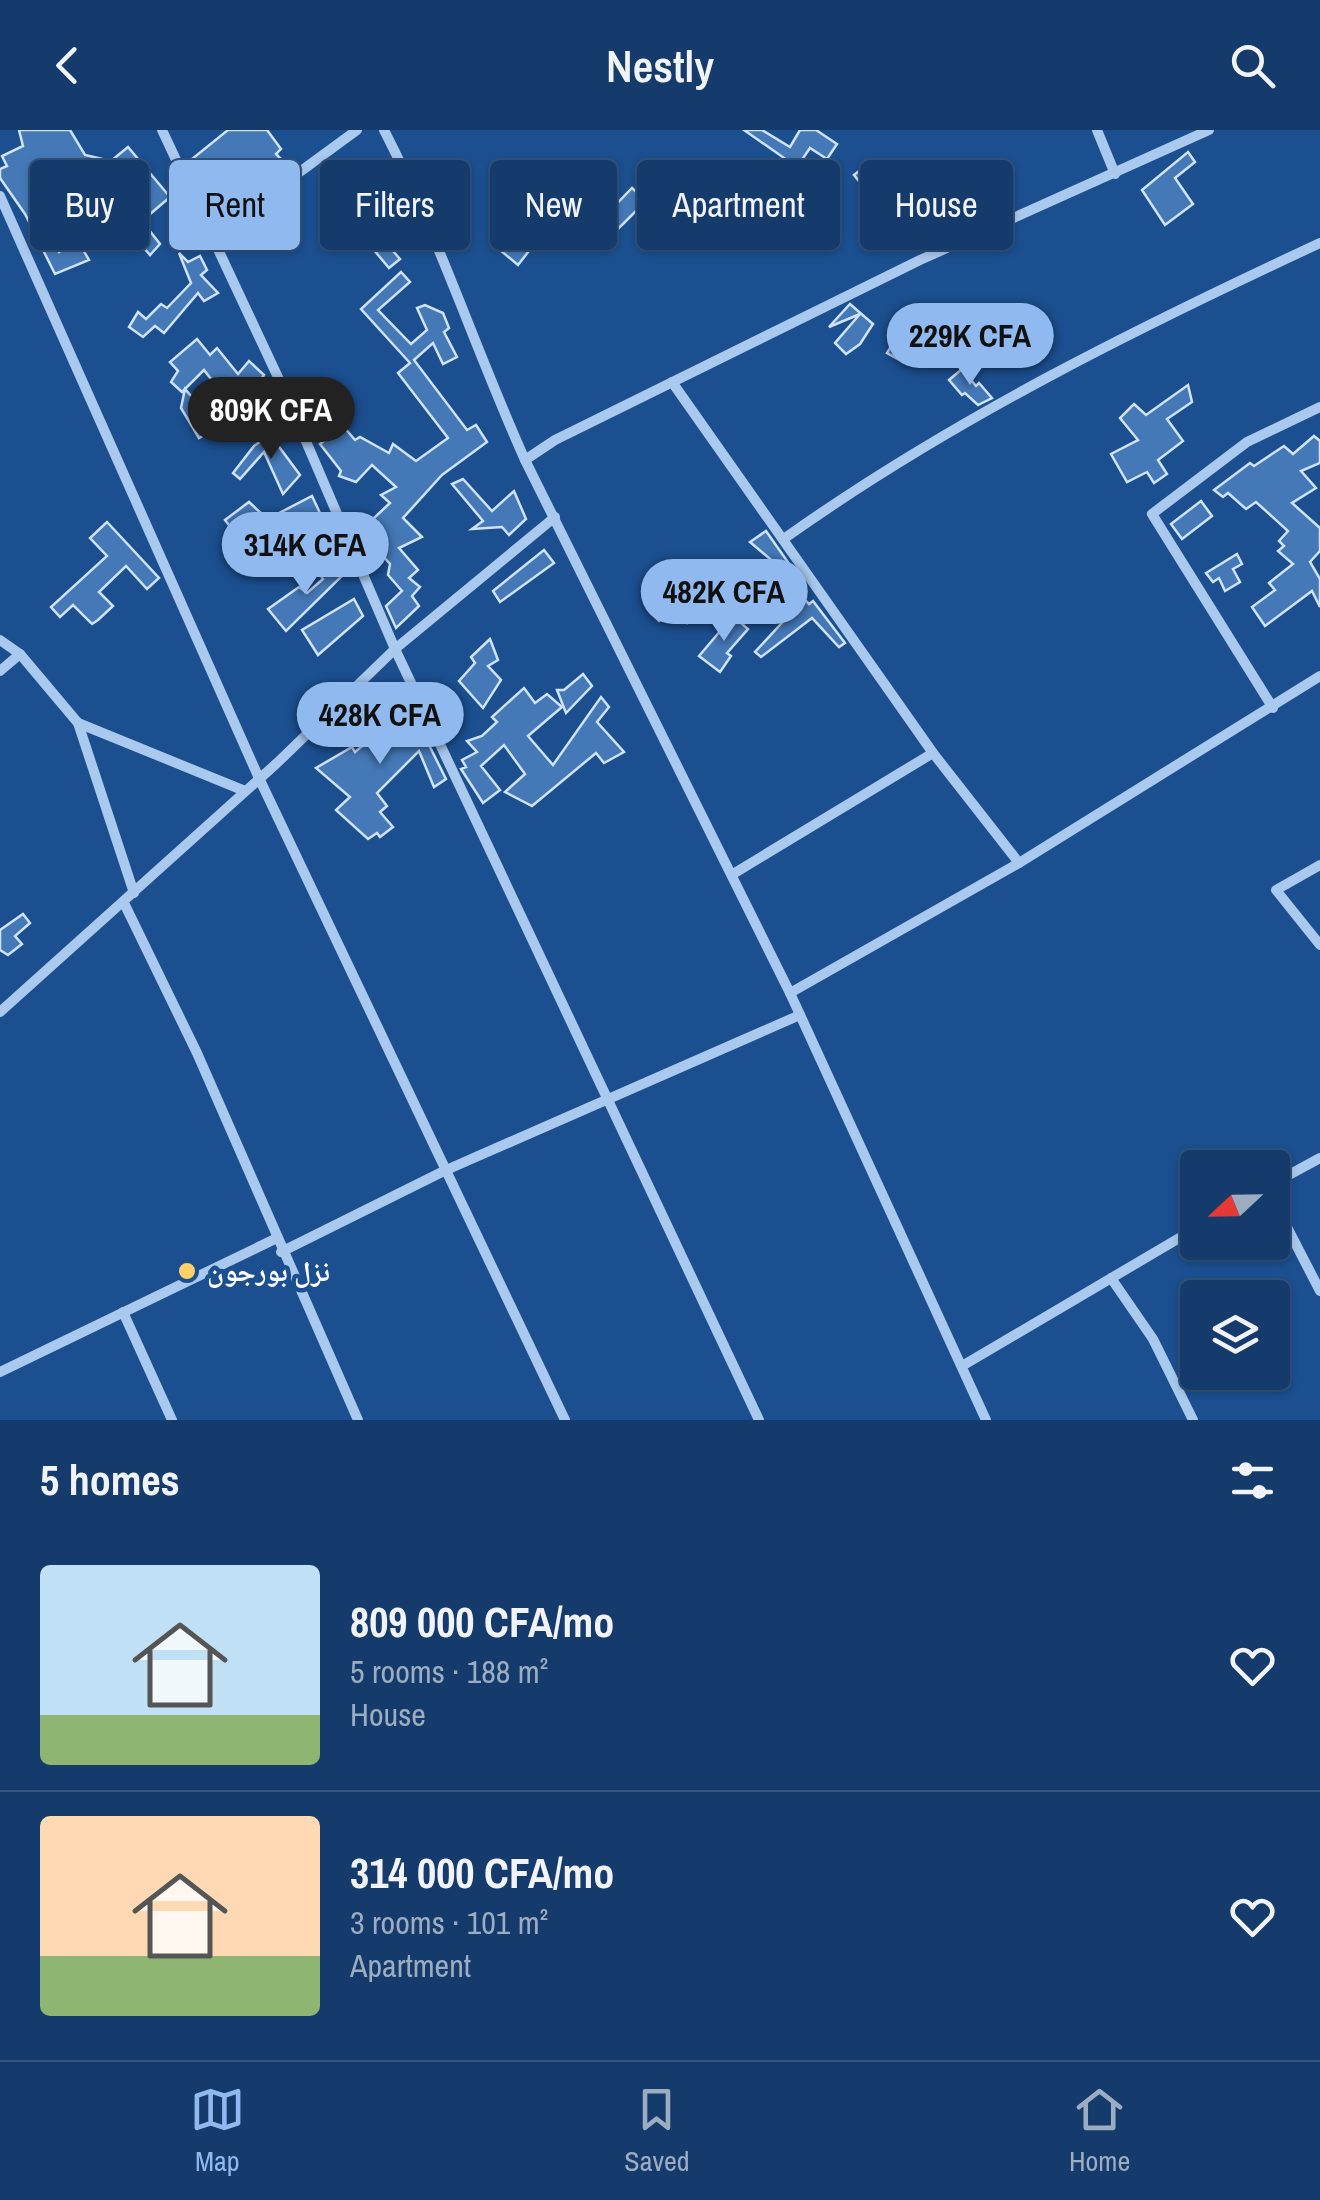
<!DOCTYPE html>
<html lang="en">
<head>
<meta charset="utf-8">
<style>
  :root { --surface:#143b6b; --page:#214673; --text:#f1f3f6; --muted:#9dadc1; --line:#33557e; --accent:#90b9f0 }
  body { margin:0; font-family:"Archivo Narrow","Noto Naskh Arabic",sans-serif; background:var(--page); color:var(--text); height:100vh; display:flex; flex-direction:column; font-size:38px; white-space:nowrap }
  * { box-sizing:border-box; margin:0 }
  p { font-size:32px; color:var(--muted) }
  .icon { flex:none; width:55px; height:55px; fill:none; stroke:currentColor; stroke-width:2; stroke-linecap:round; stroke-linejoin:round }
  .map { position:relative; height:1290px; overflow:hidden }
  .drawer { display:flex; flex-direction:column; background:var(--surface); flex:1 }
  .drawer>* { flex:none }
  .banner { position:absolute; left:30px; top:30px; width:1260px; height:90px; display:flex; gap:20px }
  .needle { width:65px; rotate:248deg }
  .controls { position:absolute; left:1180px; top:1020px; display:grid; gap:20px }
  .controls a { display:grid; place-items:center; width:110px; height:110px; border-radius:10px; background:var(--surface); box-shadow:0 2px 8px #0004,0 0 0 2px var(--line); font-size:50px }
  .price { position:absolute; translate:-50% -85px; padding:0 22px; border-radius:35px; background:var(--accent); color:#111; font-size:32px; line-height:65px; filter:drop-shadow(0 2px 5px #0008) }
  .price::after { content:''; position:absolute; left:50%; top:60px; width:30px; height:22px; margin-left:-15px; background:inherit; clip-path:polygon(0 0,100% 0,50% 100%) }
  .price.current { background:#222; color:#fff }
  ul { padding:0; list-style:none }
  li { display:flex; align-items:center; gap:30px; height:250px; padding:0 40px }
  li+li { border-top:2px solid var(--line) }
  li span { display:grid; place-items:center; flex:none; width:280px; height:200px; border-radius:10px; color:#555 }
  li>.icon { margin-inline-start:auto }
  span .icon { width:120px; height:120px; fill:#fffc; stroke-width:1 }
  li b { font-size:42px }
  h2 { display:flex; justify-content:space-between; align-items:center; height:120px; padding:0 40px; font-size:42px }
  .chip { padding:0 35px; border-radius:10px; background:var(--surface); box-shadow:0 2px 8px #0004,0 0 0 2px var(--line); font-size:35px; line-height:90px }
  .chip.current { background:var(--accent); color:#111 }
  header { display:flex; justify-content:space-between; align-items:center; height:130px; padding:0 40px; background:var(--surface); font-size:45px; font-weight:600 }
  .tab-bar { display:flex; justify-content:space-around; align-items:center; height:140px; border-top:2px solid var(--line); background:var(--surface); font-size:28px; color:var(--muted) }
  .tab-bar a { display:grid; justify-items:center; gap:5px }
  .tab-bar .current { color:var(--accent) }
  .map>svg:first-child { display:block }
</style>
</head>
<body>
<header><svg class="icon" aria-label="back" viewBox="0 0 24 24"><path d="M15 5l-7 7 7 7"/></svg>Nestly<svg class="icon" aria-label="search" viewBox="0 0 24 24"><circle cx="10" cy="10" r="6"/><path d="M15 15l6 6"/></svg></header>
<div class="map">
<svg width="1320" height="1290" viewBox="0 0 1320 1290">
  <rect width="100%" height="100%" fill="#1b4f8f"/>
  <!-- building -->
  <g fill="#4478b7" stroke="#cfe3fa" stroke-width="2.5">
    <polygon points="19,0 70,0 85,25 111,31 128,17 170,67 142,91 160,114 150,125 130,102 136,102 118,78 134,55 120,37 89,40 117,77 102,88 78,44 52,64 64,85 46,96 59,122 78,111 89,130 55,144 25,84 0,48 0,39 7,36 2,26 23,16"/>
    <polygon points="228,0 267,0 281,19 276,24 281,29 264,45 257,38 232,63 235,66 210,83 204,68 214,59 199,41 191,42 187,33"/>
    <polygon points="744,0 762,0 790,17 800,0 816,0 837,14 827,29 810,18 797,37"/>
    <polygon points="1188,22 1195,32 1175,48 1193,74 1165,95 1142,60"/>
    <polygon points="872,31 892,56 874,70 854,45"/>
    <polygon points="695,35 716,54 688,92 663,72"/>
    <polygon points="632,58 646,71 617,100 604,87"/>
    <polygon points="337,67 390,109 386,113 400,129 389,138 363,107 359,112 343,99 350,91"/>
    <polygon points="526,98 539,108 518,135 500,120"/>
    <polygon points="179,123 188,132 200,126 207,140 201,145 218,163 204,171 198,163 164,203 155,196 143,207 129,197 138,182 146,189 161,174 167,178 191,153"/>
    <polygon points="401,142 410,152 378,180 411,214 427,200 417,178 425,175 443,183 449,198 444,202 457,227 443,234 433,213 414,230 467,300 476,295 487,312 442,345 403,388 422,407 399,418 418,440 409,448 420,457 412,466 419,476 396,498 386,476 402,461 388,445 390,434 373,415 365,422 359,402 390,373 381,365 396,357 372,335 356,352 339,346 341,341 320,314 343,296 355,310 360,307 389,323 393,314 416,331 448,308 398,243 410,233 361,179"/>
    <polygon points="850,174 873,194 860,214 846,224 835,213 860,184 829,197"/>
    <polygon points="910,185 930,208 903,232 887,223"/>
    <polygon points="197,209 210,225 217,218 238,244 249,231 264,245 262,248 279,269 272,270 266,284 269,288 258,296 248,280 199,308 181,278 185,259 205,282 224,266 204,240 182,262 171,252 178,241 170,232"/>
    <polygon points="962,239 976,256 979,253 992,268 978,275 965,263 962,265 949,250"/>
    <polygon points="1188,255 1192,272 1167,289 1183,311 1158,330 1167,344 1154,353 1147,342 1127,352 1111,324 1138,310 1120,288 1134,274 1146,285"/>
    <polygon points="278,299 274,310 300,345 283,364 264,322 240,349 233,343 254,316"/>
    <polygon points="1314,306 1320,311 1320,333 1301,341 1316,358 1292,373 1320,398 1320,421 1310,432 1320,449 1320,477 1312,461 1265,496 1252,477 1275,460 1269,453 1293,434 1278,421 1284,416 1279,411 1288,401 1256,372 1246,379 1228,363 1223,367 1214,360 1250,333 1254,336 1284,316 1293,324"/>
    <polygon points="463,349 492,381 514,361 526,389 509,405 502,397 472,399 483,391 452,354"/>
    <polygon points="312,366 320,383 294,393 299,398 284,409 280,403 268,411 259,399 240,420 226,404 232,399 225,390 249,372 264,386 258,394"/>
    <polygon points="1201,371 1212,386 1182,409 1171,394"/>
    <polygon points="107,392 159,448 147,459 126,436 99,462 113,476 98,490 92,494 73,475 60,487 51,477 107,426 90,408"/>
    <polygon points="766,401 804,455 803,457 750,412"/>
    <polygon points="544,420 554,433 500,472 493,461"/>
    <polygon points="1237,424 1242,434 1233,439 1240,452 1225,461 1219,448 1213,452 1206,443"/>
    <polygon points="329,428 343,445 286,501 268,479 299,457 307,463 323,449 317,440"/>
    <polygon points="689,438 714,460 687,493 670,478 659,491 651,483"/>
    <polygon points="354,469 363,486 318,525 302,500"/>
    <polygon points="804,469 809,474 813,471 845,513 839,517 812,488 761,527 755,522"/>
    <polygon points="733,486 748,499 727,523 731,526 720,542 699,526"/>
    <polygon points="490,509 498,530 488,536 501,550 483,578 459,551 475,533 471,527"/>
    <polygon points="583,544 592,556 566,583 557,560 564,560"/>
    <polygon points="524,558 535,573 547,564 562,577 528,606 553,635 601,567 609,577 597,592 624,622 604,633 596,623 532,676 505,662 525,644 504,615 481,636 500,660 483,673 461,639 466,637 462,630 477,622 467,611 482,606 497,592 492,587"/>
    <polygon points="403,563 446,649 434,657 419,621 377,663 387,676 380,682 393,697 380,707 377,703 368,709 336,680 350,667 316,638 352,617 355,622 373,607 367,599 391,580 387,574"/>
    <polygon points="23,784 30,793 15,806 22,814 8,825 0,820 0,800"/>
  </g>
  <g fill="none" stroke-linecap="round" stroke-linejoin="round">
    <!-- street -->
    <g stroke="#a9c9ee" stroke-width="10">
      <polyline points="162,0 284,260 395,519 759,1290"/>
      <path d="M 384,0 C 439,107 476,221 525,330 L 790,863 L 986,1290"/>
      <polyline points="1097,0 1115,44"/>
      <polyline points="0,66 258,646 565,1290"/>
      <polyline points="211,107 357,0"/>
      <polyline points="672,252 933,623 1019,733"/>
      <polyline points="525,330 555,310 920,130 1209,0"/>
      <path d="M 785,408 C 951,290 1135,199 1320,113"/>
      <polyline points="0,510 20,524 78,593 134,763"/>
      <polyline points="0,541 20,524"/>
      <polyline points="1273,578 1152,384 1247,312 1320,277"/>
      <polyline points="78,593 245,661"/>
      <polyline points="1320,735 1276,760 1320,815"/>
      <polyline points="733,744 933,623"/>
      <polyline points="124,773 197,923 358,1290"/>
      <polyline points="790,863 1019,733 1320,546"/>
      <polyline points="0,882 277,633 395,519 555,387"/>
      <polyline points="1272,1054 1320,1028"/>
      <polyline points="1272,1068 1320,1161"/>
      <polyline points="281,1122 444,1041 800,885"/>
      <polyline points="1111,1148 1153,1209 1193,1290"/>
      <polyline points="123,1182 172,1290"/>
      <polyline points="962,1236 1198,1097"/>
      <polyline points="0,1242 275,1109"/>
    </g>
  </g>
  <!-- markers -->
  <circle fill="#ffd166" stroke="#1b4f8f" stroke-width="4" cx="187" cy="1141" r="10"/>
  <g text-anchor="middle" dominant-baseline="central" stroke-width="9" stroke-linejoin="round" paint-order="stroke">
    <!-- poi labels -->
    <g font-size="28" font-weight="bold" fill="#fff" stroke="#1b4f8f" text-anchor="start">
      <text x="207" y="1141">نزل بورجون</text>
    </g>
  </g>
</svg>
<div class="controls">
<a><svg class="needle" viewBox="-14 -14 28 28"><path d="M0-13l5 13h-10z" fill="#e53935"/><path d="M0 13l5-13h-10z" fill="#9dadc1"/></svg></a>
<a><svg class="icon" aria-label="layers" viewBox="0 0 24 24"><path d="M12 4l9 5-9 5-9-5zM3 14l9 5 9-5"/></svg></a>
</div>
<b class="price" style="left:970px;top:258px">229K CFA</b>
<b class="price current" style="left:271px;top:332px">809K CFA</b>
<b class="price" style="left:305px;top:467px">314K CFA</b>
<b class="price" style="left:724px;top:514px">482K CFA</b>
<b class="price" style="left:380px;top:637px">428K CFA</b>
<div class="banner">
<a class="chip">Buy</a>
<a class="chip current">Rent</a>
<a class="chip">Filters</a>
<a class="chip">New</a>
<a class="chip">Apartment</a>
<a class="chip">House</a>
</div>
</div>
<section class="drawer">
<h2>5 homes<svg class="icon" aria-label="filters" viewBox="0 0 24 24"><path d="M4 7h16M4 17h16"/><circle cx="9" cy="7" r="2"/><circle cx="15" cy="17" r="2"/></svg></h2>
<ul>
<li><span style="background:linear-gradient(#bfe0f5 75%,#8fb573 0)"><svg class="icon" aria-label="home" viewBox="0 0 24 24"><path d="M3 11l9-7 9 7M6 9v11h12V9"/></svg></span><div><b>809 000 CFA/mo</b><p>5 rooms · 188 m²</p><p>House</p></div><svg class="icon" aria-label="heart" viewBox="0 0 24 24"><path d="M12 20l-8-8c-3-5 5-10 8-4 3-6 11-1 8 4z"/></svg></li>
<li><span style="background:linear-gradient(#ffd9b3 70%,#8fb573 0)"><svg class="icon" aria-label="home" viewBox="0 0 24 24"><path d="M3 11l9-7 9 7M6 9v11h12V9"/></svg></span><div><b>314 000 CFA/mo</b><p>3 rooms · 101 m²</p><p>Apartment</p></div><svg class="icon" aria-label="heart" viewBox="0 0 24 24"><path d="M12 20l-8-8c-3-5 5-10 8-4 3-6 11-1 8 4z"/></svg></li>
</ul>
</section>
<nav class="tab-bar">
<a class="current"><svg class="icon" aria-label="map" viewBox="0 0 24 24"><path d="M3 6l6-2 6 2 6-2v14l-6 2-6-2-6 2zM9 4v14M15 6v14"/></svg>Map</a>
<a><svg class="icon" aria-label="saved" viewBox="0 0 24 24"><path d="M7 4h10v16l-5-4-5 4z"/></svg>Saved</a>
<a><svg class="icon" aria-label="home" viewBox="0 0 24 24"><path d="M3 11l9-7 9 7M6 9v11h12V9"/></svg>Home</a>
</nav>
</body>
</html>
